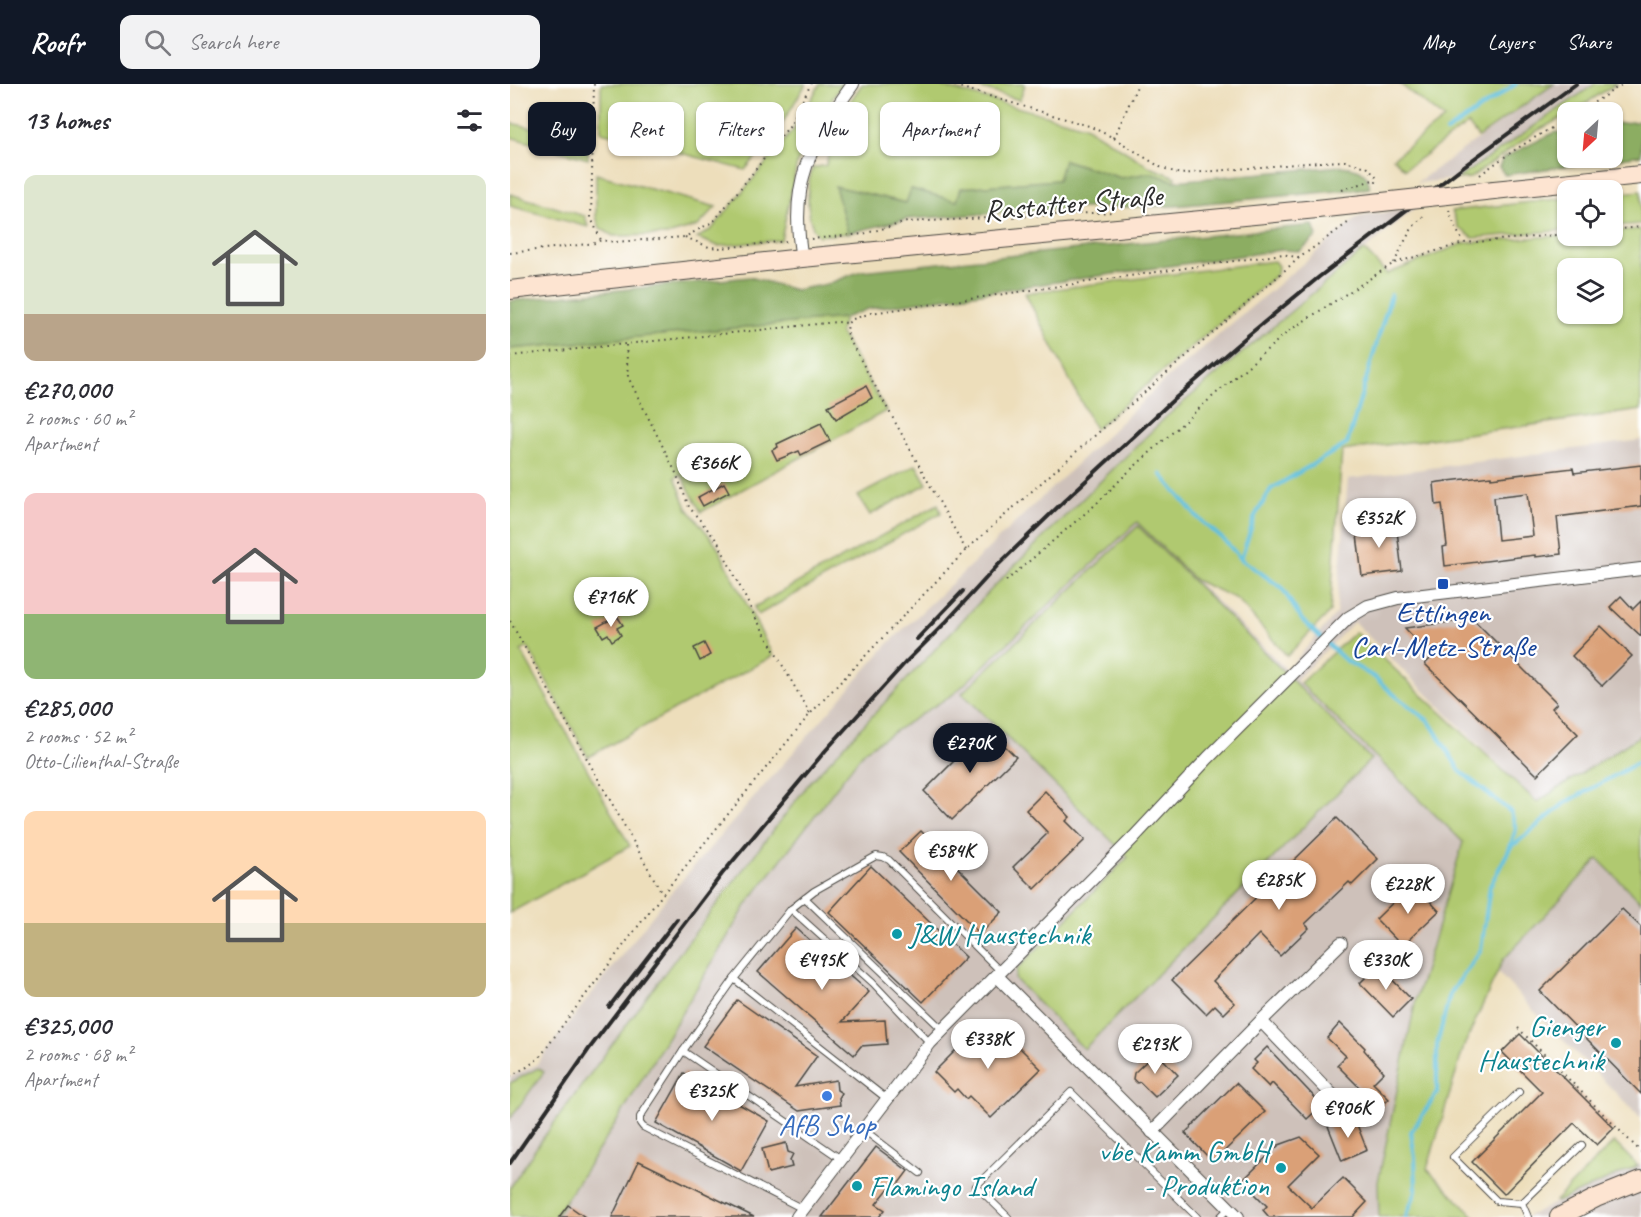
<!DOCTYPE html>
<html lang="en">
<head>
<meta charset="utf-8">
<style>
  :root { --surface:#fff; --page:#f2f2f3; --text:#2b2b33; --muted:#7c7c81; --accent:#111827 }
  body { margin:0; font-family:Caveat,sans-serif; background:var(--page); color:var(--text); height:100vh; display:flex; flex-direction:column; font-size:22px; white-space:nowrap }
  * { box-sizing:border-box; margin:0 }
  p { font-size:20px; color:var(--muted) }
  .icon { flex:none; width:33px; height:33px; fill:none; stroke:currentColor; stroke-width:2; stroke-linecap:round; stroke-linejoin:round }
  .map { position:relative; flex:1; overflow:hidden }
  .drawer { display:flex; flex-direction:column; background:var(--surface); width:510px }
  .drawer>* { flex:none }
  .guide { position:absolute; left:18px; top:18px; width:570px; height:54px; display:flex; gap:12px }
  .needle { width:39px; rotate:206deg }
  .controls { position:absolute; left:1047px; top:18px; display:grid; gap:12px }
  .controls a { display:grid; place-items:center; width:66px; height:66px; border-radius:12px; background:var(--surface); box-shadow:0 2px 4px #0004; font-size:30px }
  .price { position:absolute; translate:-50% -51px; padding:0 14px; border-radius:21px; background:#fff; color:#222; font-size:20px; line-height:39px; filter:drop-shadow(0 2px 3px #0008) }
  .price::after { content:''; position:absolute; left:50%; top:36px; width:18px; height:14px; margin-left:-9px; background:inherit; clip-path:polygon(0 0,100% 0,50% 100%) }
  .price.current { background:var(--accent); color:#fff }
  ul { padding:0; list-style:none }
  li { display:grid; align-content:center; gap:12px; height:318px; padding:0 24px }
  li span { display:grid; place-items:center; height:186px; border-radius:12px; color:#555 }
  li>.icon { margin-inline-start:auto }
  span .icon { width:108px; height:108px; fill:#fffc; stroke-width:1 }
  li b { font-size:26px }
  h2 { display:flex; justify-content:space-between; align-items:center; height:72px; padding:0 24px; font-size:26px }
  .pill { padding:0 21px; border-radius:12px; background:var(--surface); box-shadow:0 2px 4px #0004; font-size:21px; line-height:54px }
  .pill.current { background:var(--accent); color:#fff }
  header { display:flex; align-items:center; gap:36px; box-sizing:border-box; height:84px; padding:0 30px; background:var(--accent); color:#fff }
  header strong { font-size:28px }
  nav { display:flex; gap:33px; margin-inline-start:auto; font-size:21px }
  .search { width:420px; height:54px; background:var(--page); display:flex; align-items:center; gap:15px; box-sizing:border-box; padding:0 21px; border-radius:12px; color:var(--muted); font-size:22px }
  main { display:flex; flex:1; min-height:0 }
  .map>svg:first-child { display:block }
</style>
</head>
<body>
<header>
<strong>Roofr</strong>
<div class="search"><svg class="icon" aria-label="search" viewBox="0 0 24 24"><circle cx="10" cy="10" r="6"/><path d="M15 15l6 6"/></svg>Search here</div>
<nav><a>Map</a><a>Layers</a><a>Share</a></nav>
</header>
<main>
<section class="drawer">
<h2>13 homes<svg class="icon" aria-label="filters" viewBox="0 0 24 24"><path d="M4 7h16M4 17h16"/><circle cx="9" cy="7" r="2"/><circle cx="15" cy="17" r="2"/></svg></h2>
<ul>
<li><span style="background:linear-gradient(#dfe7d0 75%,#b9a48a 0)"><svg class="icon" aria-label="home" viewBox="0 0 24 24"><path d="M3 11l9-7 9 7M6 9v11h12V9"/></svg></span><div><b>€270,000</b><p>2 rooms · 60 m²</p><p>Apartment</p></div></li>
<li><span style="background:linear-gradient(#f6c9c9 65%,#8fb573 0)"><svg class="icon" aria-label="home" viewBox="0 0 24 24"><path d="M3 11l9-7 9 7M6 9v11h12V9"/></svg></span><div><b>€285,000</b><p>2 rooms · 52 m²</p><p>Otto-Lilienthal-Straße</p></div></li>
<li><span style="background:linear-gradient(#ffd9b3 60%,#c2b280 0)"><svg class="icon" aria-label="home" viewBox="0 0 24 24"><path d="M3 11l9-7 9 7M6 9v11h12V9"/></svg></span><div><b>€325,000</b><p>2 rooms · 68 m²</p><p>Apartment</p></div></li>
</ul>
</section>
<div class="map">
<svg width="1131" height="1133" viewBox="0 0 1131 1133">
  <rect width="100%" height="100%" fill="#fff"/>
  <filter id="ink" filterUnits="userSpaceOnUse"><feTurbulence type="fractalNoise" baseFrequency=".0167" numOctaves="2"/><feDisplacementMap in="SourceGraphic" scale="12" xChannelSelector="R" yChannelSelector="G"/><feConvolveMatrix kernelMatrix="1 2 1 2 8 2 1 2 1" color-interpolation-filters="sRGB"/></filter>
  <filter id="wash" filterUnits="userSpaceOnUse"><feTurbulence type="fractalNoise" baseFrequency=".008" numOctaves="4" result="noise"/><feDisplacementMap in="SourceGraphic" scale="24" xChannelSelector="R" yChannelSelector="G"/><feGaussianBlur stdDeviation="1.35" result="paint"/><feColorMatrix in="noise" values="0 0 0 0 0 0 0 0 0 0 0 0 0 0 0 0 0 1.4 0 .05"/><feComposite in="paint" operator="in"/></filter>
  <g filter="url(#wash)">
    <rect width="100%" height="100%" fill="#eddebb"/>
    <!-- industrial -->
    <g fill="#cec1ba">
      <polygon points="1044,0 1085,0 947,95 906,99"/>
      <polygon points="906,123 656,333 495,491 300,698 168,871 30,1057 0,1104 0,993 26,981 158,812 377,561 655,296 848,133"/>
      <polygon points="1131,356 1131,651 1027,718 844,538 786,596 953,758 906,915 868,1098 869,1133 45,1133 109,1034 237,820 355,666 445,609 627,438 685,496 777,586 826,530 838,395"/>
      <polygon points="1131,698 1131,1034 1019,922 987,887 1039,772"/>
      <polygon points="1131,1080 1131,1133 1016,1133 1047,1118"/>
    </g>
    <!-- green -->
    <g fill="#b0c96f" stroke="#6e7a4d" stroke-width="1.5" fill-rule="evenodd">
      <polygon points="91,0 296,0 265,51 235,86 91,48"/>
      <polygon points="310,0 332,0 304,43 287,79 271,156 208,162 187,154 202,145 284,45"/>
      <path d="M 352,0 L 423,0 L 575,42 L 640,83 L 666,93 L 665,97 L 640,89 L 611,94 L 555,76 L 548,96 L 451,104 L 447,118 L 402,105 L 396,119 L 325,102 L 338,149 L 309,152 C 295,140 296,100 303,84 L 316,81 L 319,68 L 311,66 L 313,57 Z"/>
      <polygon points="455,0 515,0 510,16"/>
      <polygon points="890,0 1044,0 968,53 958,40 895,85 883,74 934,35"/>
      <polygon points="1085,0 1106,0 1062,28 1058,28 1057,31 1025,48 960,94 947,95"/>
      <polygon points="0,39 78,55 78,75 0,53"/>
      <polygon points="86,90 206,123 188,142 157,151 103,152 90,144 86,133"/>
      <polygon points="1131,107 1131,140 1103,142 1103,110"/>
      <polygon points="0,110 75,132 78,143 0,122"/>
      <polygon points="1057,114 1057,146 963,154 948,143 942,127"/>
      <path d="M 1131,145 L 1131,326 L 832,367 L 820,528 L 777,572 L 727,515 L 685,496 L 627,438 L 445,609 L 355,666 L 237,820 L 109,1034 L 45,1133 L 0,1133 L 0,1104 L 30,1058 L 168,871 L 300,698 L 495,491 L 656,333 L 854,166 L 877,190 L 954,159 L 1057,151 L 1102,152 L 1103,147 ZM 1058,184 L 1102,184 L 1102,230 L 1058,230 Z"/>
      <polygon points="764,177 768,182 767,190 585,345 515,209"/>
      <polygon points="334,234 330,248 376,327 191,428 171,390 165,393 177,424 206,460 263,572 78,673 18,563 11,567 120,762 0,829 0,265"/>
      <polygon points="406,381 417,400 360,431 348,412"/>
      <polygon points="428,420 431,429 248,531 244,523"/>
      <polygon points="628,442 861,675 574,965 505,895 507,885 618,773 452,609"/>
      <polygon points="845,548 1027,718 1131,651 1131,818 1088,775 993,876 954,962 917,1085 965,1133 869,1133 868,1098 906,915 953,758 790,599"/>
      <polygon points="28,984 34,988 0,1035 0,999"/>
      <polygon points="1104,1058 1128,1082 1047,1118 1045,1117"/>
    </g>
    <!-- forest -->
    <g fill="#8cad62" stroke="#5c6c46" stroke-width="1.5">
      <polygon points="1131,37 1131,71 995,91 989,83 993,74 1045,48 1057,50 1058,74 1102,74 1103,40"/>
      <path d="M 554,76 L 611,94 L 640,89 L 665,97 L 831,82 C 848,84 857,85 860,104 L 664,122 L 570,124 L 397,135 L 338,149 L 325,102 L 396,119 L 401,105 L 447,117 L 451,104 L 548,96 Z"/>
      <polygon points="803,141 807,152 790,167 771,166 358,225 334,234 0,265 0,217 240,193 285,206 318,200 351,187"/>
    </g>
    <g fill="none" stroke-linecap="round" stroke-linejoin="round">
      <!-- stream -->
      <g stroke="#5fc0de" stroke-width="4">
        <polyline points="936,48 1006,0"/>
        <polyline points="651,390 687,433 715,457 731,475 772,504 792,536 835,576 864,593 887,613 919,637 950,687 1001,728 1006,745 999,766 980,802 971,866 940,910 927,961 927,1009 901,1048 905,1074 906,1107 896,1133"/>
        <polyline points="731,475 745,432 761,405 837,360 881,211"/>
        <polyline points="999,765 1055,719 1131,677"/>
      </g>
    </g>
    <g id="blocks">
      <!-- building -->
      <g fill="#daa077" fill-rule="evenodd">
        <polygon points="356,302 362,314 326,335 318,322"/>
        <polygon points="311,339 320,357 291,371 289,367 267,376 262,366 268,363 267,360"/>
        <path d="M 1131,381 L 1131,422 L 1047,433 L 1051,470 L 1025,473 L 1025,471 L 935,482 L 933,463 L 937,462 L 932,420 L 926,421 L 924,399 L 929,398 L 981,392 L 981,394 L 1063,384 L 1064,389 ZM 1018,409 L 1023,452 L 988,456 L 984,413 Z"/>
        <polygon points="214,399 219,408 193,422 188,413"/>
        <polygon points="886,439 892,487 852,492 846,443"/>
        <polygon points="1111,512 1123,525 1131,517 1131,552 1100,523"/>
        <polygon points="107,532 113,541 107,544 111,551 102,557 98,550 93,553 87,543"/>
        <polygon points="963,535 1047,619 1042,624 1068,650 1027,691 915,580 922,573 895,544"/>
        <polygon points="1091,542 1122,572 1092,602 1062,572"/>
        <polygon points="194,559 200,571 190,577 184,564"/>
        <polygon points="477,644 506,673 442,736 414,707"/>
        <polygon points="535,707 560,733 556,737 575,756 525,805 503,783 538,749 516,726"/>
        <polygon points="827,734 868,775 842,801 839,798 795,840 799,844 770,872 749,850 703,897 725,919 714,930 705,921 696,930 662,896"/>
        <polygon points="411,747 492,828 470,850 389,768"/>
        <polygon points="361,782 456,873 413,918 319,828"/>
        <polygon points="903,799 929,827 892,862 866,835"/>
        <polygon points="1112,825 1131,843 1131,1010 1030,907"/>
        <polygon points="286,844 359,908 332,938 375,936 377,960 351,962 344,971 248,888"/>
        <polygon points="868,881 901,915 883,933 850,899"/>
        <polygon points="227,916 307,972 285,1003 326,996 327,1006 332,1009 329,1014 330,1021 289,1027 193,962"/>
        <polygon points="474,938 483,947 486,945 506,964 508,962 531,985 481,1034 459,1012 456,1015 447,1005 444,1008 424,988"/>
        <polygon points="830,939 855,964 854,966 874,988 863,999 879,1015 870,1024 827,981 836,972 817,954"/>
        <polygon points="1010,950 1104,1044 1087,1061 1064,1039 994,1110 962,1078 1032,1008 992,968"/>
        <polygon points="757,963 812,1021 797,1035 762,999 759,1003 741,985 747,979 744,976"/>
        <polygon points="646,968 668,991 645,1013 630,998 627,999 623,995 624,989"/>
        <polygon points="174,989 259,1037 231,1087 146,1039"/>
        <polygon points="726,999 755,1028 703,1078 675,1049"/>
        <polygon points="844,1033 857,1066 832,1077 818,1042"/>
        <polygon points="791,1053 809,1070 778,1101 802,1124 833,1094 857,1118 843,1133 759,1133 753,1126 757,1122 732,1097 769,1061"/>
        <polygon points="276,1059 278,1068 283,1070 280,1076 282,1083 258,1089 252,1065"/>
        <polygon points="366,1063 398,1087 383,1107 379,1104 366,1120 375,1126 369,1133 312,1133"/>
        <polygon points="129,1077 244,1133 102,1133"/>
        <polygon points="58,1121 75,1133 49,1133"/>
      </g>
    </g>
  </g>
  <g filter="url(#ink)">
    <use href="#blocks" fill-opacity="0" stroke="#484641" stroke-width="1.5"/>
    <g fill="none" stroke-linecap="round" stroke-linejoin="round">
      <defs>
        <g id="lane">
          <polyline points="295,814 433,946"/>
          <polyline points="281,825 304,807 366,772 373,773 379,776 491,888"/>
          <polyline points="224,895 173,967 331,1075"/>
          <polyline points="173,967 130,1033 130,1039 133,1043 293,1125"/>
          <polyline points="1009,1008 943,1073 987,1117 1012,1119"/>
          <polyline points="377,1015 224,895 281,825 363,899 420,959"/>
          <polyline points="354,1046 410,1089"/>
          <polyline points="498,1133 466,1102 561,1008 687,1133"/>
          <polyline points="710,1133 719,1124"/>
          <polyline points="1018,1133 1012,1119 1072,1061"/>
        </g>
        <g id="street">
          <path d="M 292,174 C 278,99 301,59 343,0"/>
          <polyline points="487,892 728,1133"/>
          <polyline points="751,937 831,1020"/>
          <polyline points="642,1048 751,937 831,859"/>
          <polyline points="287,1133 420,959 624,753 698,674 838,534 858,522 888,514 1131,485"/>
        </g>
        <g id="secondary">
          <polyline points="984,106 1131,91"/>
          <polyline points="0,206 292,174 807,125"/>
          <polyline points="1049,1133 1086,1114 1131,1096"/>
        </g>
      </defs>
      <!-- lane casing -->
      <use href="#lane" stroke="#484641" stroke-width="8"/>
      <!-- street casing -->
      <use href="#street" stroke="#484641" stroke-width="14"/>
      <!-- secondary casing -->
      <use href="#secondary" stroke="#484641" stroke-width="20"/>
      <!-- path -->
      <g stroke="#484641" stroke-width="2" stroke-dasharray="1.5 4.5" stroke-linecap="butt">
        <polyline points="84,0 81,134 91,156"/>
        <polyline points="439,0 579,42 604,54 650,83 670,90 809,78 835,77 857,83 867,94 865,102"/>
        <polyline points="1069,28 1113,0"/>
        <polyline points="604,54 628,0"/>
        <path d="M 970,91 C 998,69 1026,52 1058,35"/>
        <polyline points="832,106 866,95"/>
        <polyline points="939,126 946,145 954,159"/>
        <polyline points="1102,146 1131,143"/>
        <polyline points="175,153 199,163 211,164 278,157"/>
        <polyline points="301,155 353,150 397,138 603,128"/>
        <polyline points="0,169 86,159 91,156 105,158 175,153 204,137 246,85 280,41 301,0"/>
        <path d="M 884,179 C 893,162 901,139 917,130"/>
        <polyline points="116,261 118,293 166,389 179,423 208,458 243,529 300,630"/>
        <polyline points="0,272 327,238 338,239"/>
        <polyline points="456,466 339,255 337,247 338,239 343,235 361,229 773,170 789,174"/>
        <polyline points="496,497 585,421 615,391 703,312 780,246 884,179 954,159 1058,150"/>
        <polyline points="0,537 152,809"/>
        <polyline points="1008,944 1131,1068"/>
        <polyline points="0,992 17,983 30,973 55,938 152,811 300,630 456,466 567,367 789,174 839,138"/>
      </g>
      <!-- lane -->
      <use href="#lane" stroke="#fff" stroke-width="6"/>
      <!-- street -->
      <use href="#street" stroke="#fff" stroke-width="12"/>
      <!-- secondary -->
      <use href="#secondary" stroke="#fde4d1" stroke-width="18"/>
      <!-- rail -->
      <g stroke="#2b2b2b" stroke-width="4">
        <polyline points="407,555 453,507"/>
        <polyline points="99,923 167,835"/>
        <polyline points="0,1079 79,965 212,790 316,666 395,579 435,539 489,480 554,417 662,317 735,254 809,193 954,82 1066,0"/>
      </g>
      <defs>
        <polyline id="secondary-bridge" points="807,125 984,106"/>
      </defs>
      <!-- secondary-bridge casing -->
      <use href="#secondary-bridge" stroke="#484641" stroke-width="20" stroke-linecap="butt"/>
      <!-- secondary-bridge -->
      <use href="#secondary-bridge" stroke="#fde4d1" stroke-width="18"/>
    </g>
  </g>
  <!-- markers -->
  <rect fill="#1a4fb4" stroke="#fff" stroke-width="2" x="927" y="494" width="12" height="12" rx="3"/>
  <g fill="#0f9aa8" stroke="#fff" stroke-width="2">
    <circle cx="387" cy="850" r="6"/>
    <circle cx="1106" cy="959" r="6"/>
    <circle cx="771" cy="1084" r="6"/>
    <circle cx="347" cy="1102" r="6"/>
  </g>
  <circle fill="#3f7fe0" stroke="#fff" stroke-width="2" cx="317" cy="1012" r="6"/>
  <g text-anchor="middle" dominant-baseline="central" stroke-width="4.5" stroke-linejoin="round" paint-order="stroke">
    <!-- street labels -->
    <g font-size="30" fill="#2b2b2b" stroke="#fff">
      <text transform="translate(563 119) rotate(-5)">Rastatter Straße</text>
    </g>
    <!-- transit labels -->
    <g font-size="30" fill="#164399" stroke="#fff">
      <text x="933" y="528">Ettlingen<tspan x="933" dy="34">Carl-Metz-Straße</tspan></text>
    </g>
    <!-- culture labels -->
    <g font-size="30" fill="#0d838f" stroke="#fff" text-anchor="start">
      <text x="399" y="850">J&amp;W Haustechnik</text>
      <text x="1094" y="942" text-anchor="end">Gienger<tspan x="1094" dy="34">Haustechnik</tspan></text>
      <text x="759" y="1067" text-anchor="end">vbe Kamm GmbH<tspan x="759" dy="34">- Produktion</tspan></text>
      <text x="359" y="1102">Flamingo Island</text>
    </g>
    <!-- shop labels -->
    <g font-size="30" fill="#366cbe" stroke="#fff">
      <text x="317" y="1040">AfB Shop</text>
    </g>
  </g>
</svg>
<div class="controls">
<a><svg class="needle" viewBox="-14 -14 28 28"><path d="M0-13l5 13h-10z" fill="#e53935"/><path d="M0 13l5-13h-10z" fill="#7c7c81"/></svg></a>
<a><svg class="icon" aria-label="locate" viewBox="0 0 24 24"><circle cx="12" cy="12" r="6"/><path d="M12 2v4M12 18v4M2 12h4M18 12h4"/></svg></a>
<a><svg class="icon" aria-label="layers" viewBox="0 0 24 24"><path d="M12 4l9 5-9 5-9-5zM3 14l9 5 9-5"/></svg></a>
</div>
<b class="price" style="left:204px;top:410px">€366K</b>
<b class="price" style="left:869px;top:465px">€352K</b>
<b class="price" style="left:101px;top:544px">€716K</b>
<b class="price current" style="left:460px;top:690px">€270K</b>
<b class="price" style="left:441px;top:798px">€584K</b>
<b class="price" style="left:769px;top:827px">€285K</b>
<b class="price" style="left:898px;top:831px">€228K</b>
<b class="price" style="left:312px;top:907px">€495K</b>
<b class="price" style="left:876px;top:907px">€330K</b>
<b class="price" style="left:478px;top:986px">€338K</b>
<b class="price" style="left:645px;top:991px">€293K</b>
<b class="price" style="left:202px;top:1038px">€325K</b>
<b class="price" style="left:838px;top:1055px">€906K</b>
<div class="guide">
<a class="pill current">Buy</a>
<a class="pill">Rent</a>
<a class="pill">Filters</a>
<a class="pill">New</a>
<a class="pill">Apartment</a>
</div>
</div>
</main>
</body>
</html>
